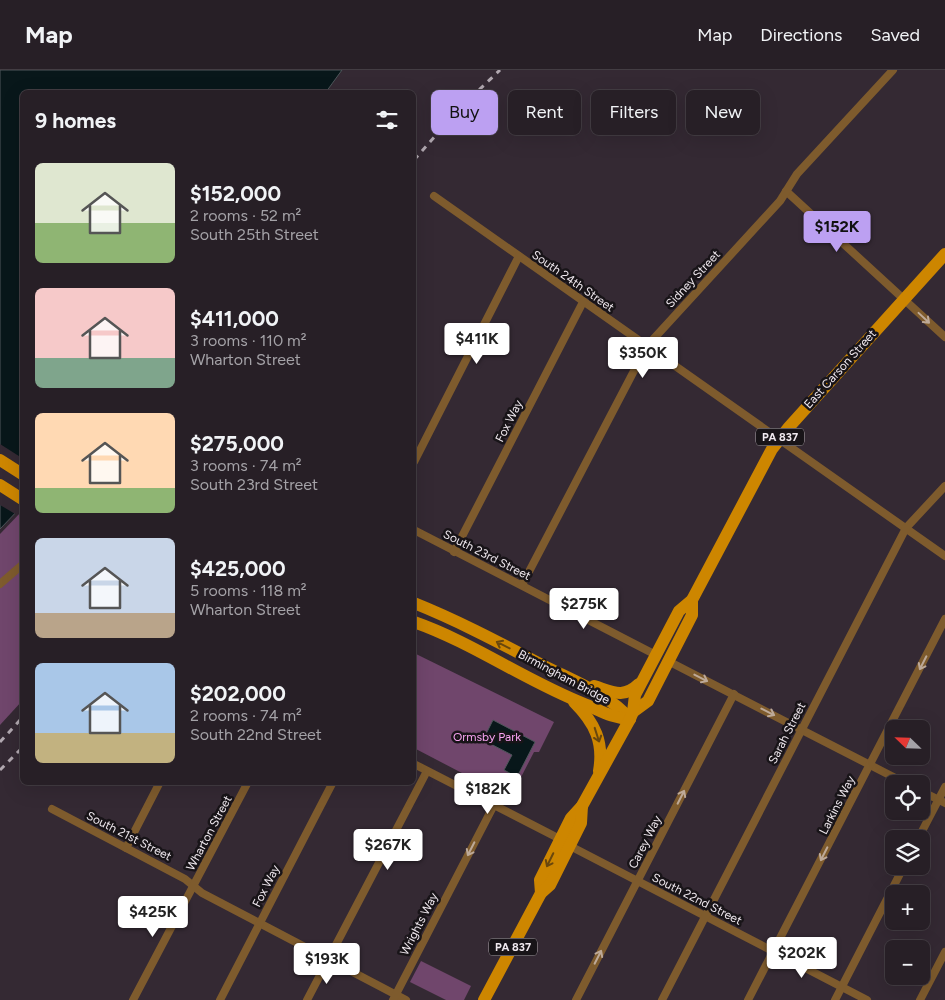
<!DOCTYPE html>
<html lang="en">
<head>
<meta charset="utf-8">
<style>
  :root { --surface:#271f26; --page:#332c32; --text:#f1f3f6; --muted:#a4a2a7; --line:#433d43; --accent:#bca0f2 }
  body { margin:0; font-family:Figtree,sans-serif; background:var(--page); color:var(--text); height:100vh; display:flex; flex-direction:column; font-size:19px; white-space:nowrap }
  * { box-sizing:border-box; margin:0 }
  p { font-size:16px; color:var(--muted) }
  .icon { flex:none; width:28px; height:28px; fill:none; stroke:currentColor; stroke-width:2; stroke-linecap:round; stroke-linejoin:round }
  .map { position:relative; flex:1; overflow:hidden }
  .sheet { position:absolute; left:20px; top:20px; width:396px; height:695px; display:flex; flex-direction:column; background:var(--surface); border-radius:8px; box-shadow:0 5px 20px #0002,0 0 0 1px var(--line) }
  .sheet>* { flex:none }
  .hud { position:absolute; left:431px; top:20px; width:439px; height:45px; display:flex; gap:10px }
  .needle { width:32px; rotate:293deg }
  .tools { position:absolute; left:885px; top:650px; display:grid; gap:10px }
  .tools a { display:grid; place-items:center; width:45px; height:45px; border-radius:8px; background:var(--surface); box-shadow:0 5px 20px #0002,0 0 0 1px var(--line); font-size:25px }
  .price { position:absolute; translate:-50% -42px; padding:0 11px; border-radius:5px; background:#fff; color:#222; font-size:16px; line-height:32px; filter:drop-shadow(0 1px 2px #0008) }
  .price::after { content:''; position:absolute; left:50%; top:30px; width:15px; height:11px; margin-left:-8px; background:inherit; clip-path:polygon(0 0,100% 0,50% 100%) }
  .price.selected { background:var(--accent); color:#111 }
  ul { padding:0; list-style:none }
  li { display:flex; align-items:center; gap:15px; height:125px; padding:0 15px }
  li span { display:grid; place-items:center; flex:none; width:140px; height:100px; border-radius:8px; color:#555 }
  li>.icon { margin-inline-start:auto }
  span .icon { width:60px; height:60px; fill:#fffc; stroke-width:1 }
  li b { font-size:21px }
  h2 { display:flex; justify-content:space-between; align-items:center; height:60px; padding:0 15px; font-size:21px }
  .chip { padding:0 18px; border-radius:8px; background:var(--surface); box-shadow:0 5px 20px #0002,0 0 0 1px var(--line); font-size:18px; line-height:45px }
  .chip.selected { background:var(--accent); color:#111 }
  header { display:flex; align-items:center; gap:30px; box-sizing:border-box; height:70px; padding:0 25px; background:var(--surface); border-bottom:1px solid var(--line) }
  header strong { font-size:24px }
  nav { display:flex; gap:28px; margin-inline-start:auto; font-size:18px }
  .map>svg:first-child { display:block }
</style>
</head>
<body>
<header>
<strong>Map</strong>
<nav><a>Map</a><a>Directions</a><a>Saved</a></nav>
</header>
<div class="map">
<svg width="945" height="930" viewBox="0 0 945 930">
  <rect width="100%" height="100%" fill="#342933"/>
  <!-- green -->
  <g fill="#70466c">
    <polygon points="22,441 22,631 0,655 0,464"/>
    <polygon points="414,583 554,652 539,682 534,682 517,715 513,714 506,726 414,678"/>
    <polygon points="421,891 471,916 464,930 446,930 410,912"/>
  </g>
  <!-- water -->
  <g fill="#08171a" stroke="#4e565a">
    <polygon points="0,0 342,0 326,22 22,22 22,436 0,459"/>
    <polygon points="493,650 535,672 517,707 504,700 512,685 483,670"/>
  </g>
  <!-- pier -->
  <polygon fill="#342933" points="0,374 22,388 22,440 17,445 0,435"/>
  <g fill="none" stroke-linecap="round" stroke-linejoin="round">
    <!-- minor -->
    <g stroke="#7e5b2d" stroke-width="8">
      <polyline points="786,121 945,267"/>
      <polyline points="434,126 945,486"/>
      <polyline points="414,392 519,186"/>
      <polyline points="414,460 656,585"/>
      <polyline points="454,482 583,232"/>
      <polyline points="0,514 22,495"/>
      <polyline points="522,515 647,276 780,131 797,104 893,0"/>
      <polyline points="668,591 907,714"/>
      <polyline points="414,694 560,769"/>
      <polyline points="921,721 945,733"/>
      <polyline points="52,739 185,809 202,823 406,930"/>
      <polyline points="918,769 945,717"/>
      <polyline points="570,776 867,930"/>
      <polyline points="126,778 160,712"/>
      <polyline points="133,930 248,712"/>
      <polyline points="220,930 333,712"/>
      <polyline points="307,930 427,701"/>
      <polyline points="393,930 494,735"/>
      <polyline points="576,930 734,624"/>
      <polyline points="662,930 906,458 945,416"/>
      <polyline points="748,930 945,549"/>
      <polyline points="835,930 904,796"/>
      <polyline points="920,930 945,882"/>
    </g>
    <!-- primary -->
    <g stroke="#cd8600" stroke-width="12">
      <polyline points="0,390 22,404"/>
      <polyline points="0,415 22,429"/>
      <path d="M 414,533 C 459,551 502,574 546,597 C 574,611 610,625 630,649"/>
      <path d="M 414,552 C 474,573 527,612 587,635 C 603,642 612,648 630,649"/>
      <path d="M 594,616 C 613,622 623,629 639,614"/>
      <path d="M 574,632 C 595,653 604,672 599,701"/>
      <polyline points="633,642 648,631 692,545 692,530"/>
      <polyline points="541,823 540,810 571,748 582,736 630,649 633,642 635,625 679,541 692,530 772,379 789,357 945,184"/>
      <polyline points="484,930 541,823 550,815 581,753 582,736"/>
    </g>
    <!-- rail -->
    <g stroke="#b1a8b0" stroke-width="3" stroke-dasharray="6 6" stroke-linecap="butt">
      <polyline points="414,90 461,37 500,0"/>
      <polyline points="0,672 22,648"/>
      <polyline points="0,700 22,678"/>
    </g>
  </g>
  <!-- one-way arrows -->
  <defs><path id="oneway-shaft" d="M-6 0H5M1.5-3L5.5 0L1.5 3" fill="none" stroke-width="1.6" stroke-linecap="round" stroke-linejoin="round" transform="scale(1.25)"/></defs>
  <g stroke="#bda998">
    <use href="#oneway-shaft" transform="translate(924 248) rotate(43)"/>
    <use href="#oneway-shaft" transform="translate(923 593) rotate(117)"/>
    <use href="#oneway-shaft" transform="translate(701 608) rotate(27)"/>
    <use href="#oneway-shaft" transform="translate(768 642) rotate(27)"/>
    <use href="#oneway-shaft" transform="translate(681 727) rotate(-63)"/>
    <use href="#oneway-shaft" transform="translate(471 779) rotate(117)"/>
    <use href="#oneway-shaft" transform="translate(824 784) rotate(117)"/>
    <use href="#oneway-shaft" transform="translate(598 887) rotate(-63)"/>
  </g>
  <g stroke="#69470d">
    <use href="#oneway-shaft" transform="translate(503 575) rotate(-153)"/>
    <use href="#oneway-shaft" transform="translate(597 665) rotate(72)"/>
    <use href="#oneway-shaft" transform="translate(550 790) rotate(116)"/>
  </g>
  <g text-anchor="middle" dominant-baseline="central" stroke-width="5" stroke-linejoin="round" paint-order="stroke">
    <!-- shield labels -->
    <g fill="#181418" stroke="#afa9ae" stroke-width="1">
      <rect x="756" y="358.5" width="48" height="17" rx="4"/>
      <rect x="489" y="868.5" width="48" height="17" rx="4"/>
    </g>
    <g font-size="11" font-weight="bold" fill="#f0e9ef">
      <text x="780" y="367">PA 837</text>
      <text x="513" y="877">PA 837</text>
    </g>
    <!-- street labels -->
    <g font-size="12" fill="#f0e9ef" stroke="#181418">
      <text transform="translate(693 209) rotate(-47)">Sidney Street</text>
      <text transform="translate(573 211) rotate(35)">South 24th Street</text>
      <text transform="translate(840 299) rotate(-48)">East Carson Street</text>
      <text transform="translate(509 351) rotate(-63)">Fox Way</text>
      <text transform="translate(487 485) rotate(27)">South 23rd Street</text>
      <text transform="translate(564 607) rotate(28)">Birmingham Bridge</text>
      <text transform="translate(787 663) rotate(-63)">Sarah Street</text>
      <text transform="translate(837 735) rotate(-63)">Larkins Way</text>
      <text transform="translate(209 763) rotate(-62)">Wharton Street</text>
      <text transform="translate(129 766) rotate(27)">South 21st Street</text>
      <text transform="translate(645 772) rotate(-63)">Carey Way</text>
      <text transform="translate(266 816) rotate(-63)">Fox Way</text>
      <text transform="translate(697 829) rotate(27)">South 22nd Street</text>
      <text transform="translate(419 854) rotate(-63)">Wrights Way</text>
    </g>
    <!-- park labels -->
    <g font-size="12" fill="#f9a4f2" stroke="#181418">
      <text x="487" y="667">Ormsby Park</text>
    </g>
  </g>
</svg>
<div class="tools">
<a><svg class="needle" viewBox="-14 -14 28 28"><path d="M0-13l5 13h-10z" fill="#e53935"/><path d="M0 13l5-13h-10z" fill="#a4a2a7"/></svg></a>
<a><svg class="icon" aria-label="locate" viewBox="0 0 24 24"><circle cx="12" cy="12" r="6"/><path d="M12 2v4M12 18v4M2 12h4M18 12h4"/></svg></a>
<a><svg class="icon" aria-label="layers" viewBox="0 0 24 24"><path d="M12 4l9 5-9 5-9-5zM3 14l9 5 9-5"/></svg></a>
<a>+</a>
<a>−</a>
</div>
<b class="price selected" style="left:837px;top:183px">$152K</b>
<b class="price" style="left:477px;top:295px">$411K</b>
<b class="price" style="left:643px;top:309px">$350K</b>
<b class="price" style="left:584px;top:560px">$275K</b>
<b class="price" style="left:488px;top:745px">$182K</b>
<b class="price" style="left:388px;top:801px">$267K</b>
<b class="price" style="left:153px;top:868px">$425K</b>
<b class="price" style="left:802px;top:909px">$202K</b>
<b class="price" style="left:327px;top:915px">$193K</b>
<div class="hud">
<a class="chip selected">Buy</a>
<a class="chip">Rent</a>
<a class="chip">Filters</a>
<a class="chip">New</a>
</div>
<section class="sheet">
<h2>9 homes<svg class="icon" aria-label="filters" viewBox="0 0 24 24"><path d="M4 7h16M4 17h16"/><circle cx="9" cy="7" r="2"/><circle cx="15" cy="17" r="2"/></svg></h2>
<ul>
<li><span style="background:linear-gradient(#dfe7d0 60%,#8fb573 0)"><svg class="icon" aria-label="home" viewBox="0 0 24 24"><path d="M3 11l9-7 9 7M6 9v11h12V9"/></svg></span><div><b>$152,000</b><p>2 rooms · 52 m²</p><p>South 25th Street</p></div></li>
<li><span style="background:linear-gradient(#f6c9c9 70%,#7fa58c 0)"><svg class="icon" aria-label="home" viewBox="0 0 24 24"><path d="M3 11l9-7 9 7M6 9v11h12V9"/></svg></span><div><b>$411,000</b><p>3 rooms · 110 m²</p><p>Wharton Street</p></div></li>
<li><span style="background:linear-gradient(#ffd9b3 75%,#8fb573 0)"><svg class="icon" aria-label="home" viewBox="0 0 24 24"><path d="M3 11l9-7 9 7M6 9v11h12V9"/></svg></span><div><b>$275,000</b><p>3 rooms · 74 m²</p><p>South 23rd Street</p></div></li>
<li><span style="background:linear-gradient(#c9d6e8 75%,#b9a48a 0)"><svg class="icon" aria-label="home" viewBox="0 0 24 24"><path d="M3 11l9-7 9 7M6 9v11h12V9"/></svg></span><div><b>$425,000</b><p>5 rooms · 118 m²</p><p>Wharton Street</p></div></li>
<li><span style="background:linear-gradient(#a9c7e8 70%,#c2b280 0)"><svg class="icon" aria-label="home" viewBox="0 0 24 24"><path d="M3 11l9-7 9 7M6 9v11h12V9"/></svg></span><div><b>$202,000</b><p>2 rooms · 74 m²</p><p>South 22nd Street</p></div></li>
</ul>
</section>
</div>
</body>
</html>
